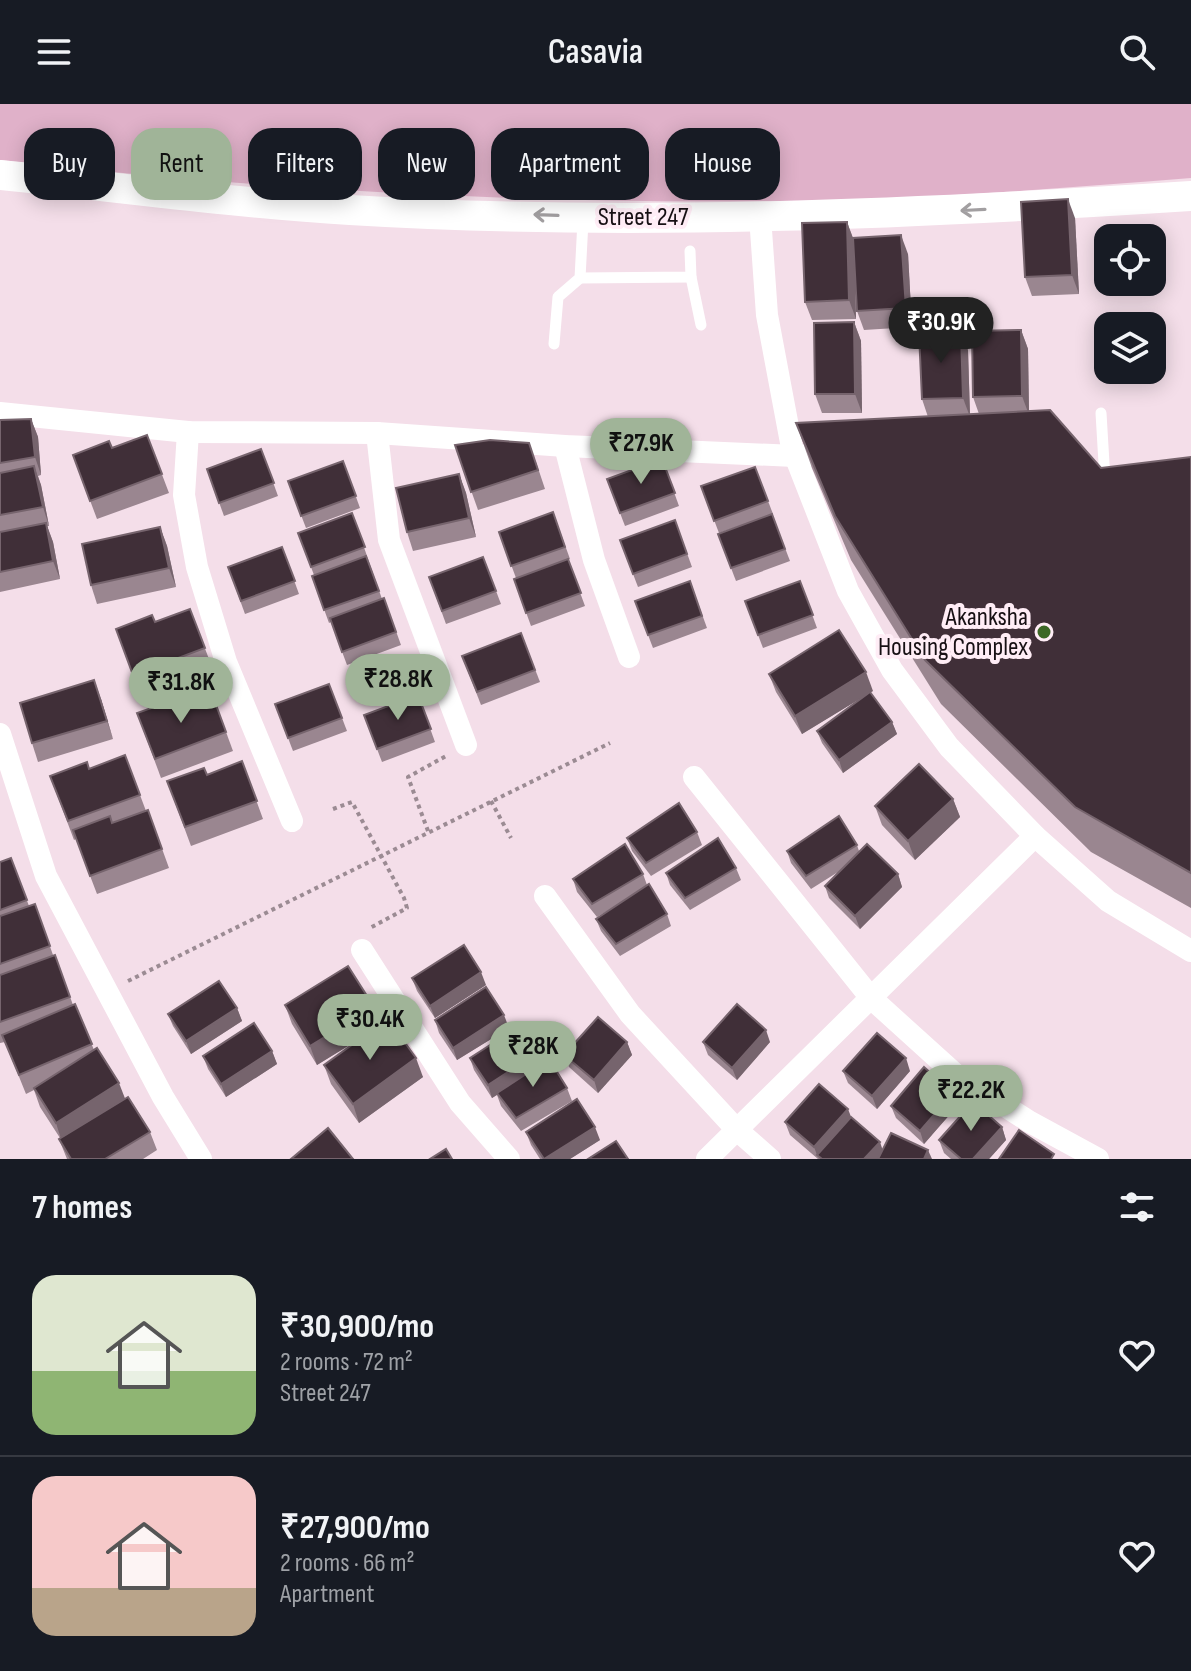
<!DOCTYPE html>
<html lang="en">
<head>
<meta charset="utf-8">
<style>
  :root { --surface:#171b24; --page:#20242c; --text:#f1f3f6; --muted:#9ea1a6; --line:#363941; --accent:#a0b498 }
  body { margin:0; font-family:"Sofia Sans Condensed",sans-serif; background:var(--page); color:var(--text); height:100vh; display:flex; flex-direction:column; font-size:30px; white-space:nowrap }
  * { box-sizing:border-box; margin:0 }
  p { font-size:26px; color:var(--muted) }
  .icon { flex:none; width:44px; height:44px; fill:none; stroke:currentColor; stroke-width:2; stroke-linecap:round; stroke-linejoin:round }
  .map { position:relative; height:1055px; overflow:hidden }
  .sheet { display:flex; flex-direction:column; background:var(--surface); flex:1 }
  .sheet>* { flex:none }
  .top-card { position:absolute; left:24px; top:24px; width:1144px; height:72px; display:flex; gap:16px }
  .buttons { position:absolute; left:1094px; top:120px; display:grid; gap:16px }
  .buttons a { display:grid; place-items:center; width:72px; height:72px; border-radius:16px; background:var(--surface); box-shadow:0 4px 20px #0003; font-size:40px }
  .price { position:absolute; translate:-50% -68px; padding:0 18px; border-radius:28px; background:var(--accent); color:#111; font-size:26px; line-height:52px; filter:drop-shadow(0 2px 4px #0008) }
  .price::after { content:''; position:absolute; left:50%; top:48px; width:24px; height:18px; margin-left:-12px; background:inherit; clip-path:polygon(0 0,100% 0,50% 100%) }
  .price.on { background:#222; color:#fff }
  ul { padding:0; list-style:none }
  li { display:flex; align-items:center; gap:24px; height:200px; padding:0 32px }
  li+li { border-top:2px solid var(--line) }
  li span { display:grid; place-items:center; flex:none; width:224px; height:160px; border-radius:24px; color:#555 }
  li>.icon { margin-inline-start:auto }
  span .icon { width:96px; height:96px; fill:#fffc; stroke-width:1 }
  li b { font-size:34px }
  h2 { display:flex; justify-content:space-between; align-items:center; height:96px; padding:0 32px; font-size:34px }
  .chip { padding:0 28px; border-radius:24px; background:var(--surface); box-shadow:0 4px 20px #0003; font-size:28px; line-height:72px }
  .chip.on { background:var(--accent); color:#111 }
  header { display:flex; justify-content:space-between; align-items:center; height:104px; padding:0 32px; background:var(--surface); font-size:36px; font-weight:600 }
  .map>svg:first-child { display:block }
</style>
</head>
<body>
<header><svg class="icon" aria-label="menu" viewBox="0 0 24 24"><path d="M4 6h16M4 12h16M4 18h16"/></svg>Casavia<svg class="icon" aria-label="search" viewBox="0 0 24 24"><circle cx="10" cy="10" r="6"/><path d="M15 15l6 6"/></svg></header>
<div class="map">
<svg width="1191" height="1055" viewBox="0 0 1191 1055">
  <rect width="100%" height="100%" fill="#f4dee9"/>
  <!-- green -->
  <path fill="#e0b1c9" d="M 0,0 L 1191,0 L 1191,74 C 1074,83 957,93 840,96 C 560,102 278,88 0,56 Z"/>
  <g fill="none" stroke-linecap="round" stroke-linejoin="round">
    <!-- path -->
    <g stroke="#9b8b93" stroke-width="4" stroke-dasharray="4 4" stroke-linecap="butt">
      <polyline points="491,697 511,734"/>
      <polyline points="333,705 352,698 404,794 407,804 370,824"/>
      <polyline points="428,727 408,673 446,652"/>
      <polyline points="128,877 610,639"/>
    </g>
    <!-- lane -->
    <g stroke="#fff" stroke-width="11">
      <polyline points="691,173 701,221"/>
      <polyline points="580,174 691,173 690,147"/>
      <polyline points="554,240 558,193 580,174 583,117"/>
      <polyline points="1101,309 1105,376"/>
    </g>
    <!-- street -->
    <g stroke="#fff" stroke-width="22">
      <polyline points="760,112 767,211 792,344 848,487 892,566 949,643 1035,732 1108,797 1191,847"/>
      <polyline points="0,309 188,328 377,329 565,342 795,352 837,349"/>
      <polyline points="188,328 184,391 197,463 226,558 292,717"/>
      <polyline points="377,329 389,436 466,641"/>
      <polyline points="565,342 594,456 629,553"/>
      <polyline points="0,630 46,772 163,993 201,1055"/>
      <polyline points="694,673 871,894 955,970 1030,1018 1098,1055"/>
      <polyline points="545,792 630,910 737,1026 770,1055"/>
      <polyline points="362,846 460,999 509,1055"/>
      <polyline points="707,1055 1035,732"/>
    </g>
    <!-- secondary -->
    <path stroke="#fff" stroke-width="30" d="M 0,71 C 116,83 233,99 350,106 C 630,123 911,110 1191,92"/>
  </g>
  <!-- wall -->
  <g fill="#9a8690">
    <polygon points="1075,114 1079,190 1032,192 1025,173"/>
    <polygon points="847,118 854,137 856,215 812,216 805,198"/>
    <polygon points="908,150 912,223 864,226 857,207"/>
    <polygon points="854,218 861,237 862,309 822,309 815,290"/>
    <polygon points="1021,226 1028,245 1029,308 1101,364 1191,353 1191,804 1091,748 941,600 851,456 812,364 796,319 928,313 922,295 968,246 970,311 979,310 973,293"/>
    <polygon points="31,315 38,333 41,371 38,372 41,381 49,422 47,422 53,438 60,475 0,488 0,316"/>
    <polygon points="147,331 169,389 97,415 73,351 112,344"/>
    <polygon points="455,341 536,358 545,385 478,406"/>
    <polygon points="261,345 278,392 224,412 207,365"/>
    <polygon points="662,355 679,402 625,422 607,375"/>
    <polygon points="343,357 360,404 306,424 288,377"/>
    <polygon points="755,363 773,410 719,429 701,382"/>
    <polygon points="459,370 466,389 476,433 413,447 407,428"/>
    <polygon points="553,408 570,455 568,456 585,502 531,522 514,475 516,474 499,428"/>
    <polygon points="352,409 382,495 384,494 401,541 347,561 331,518 329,519 312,472 314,471 298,429"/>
    <polygon points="772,410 790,457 736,477 718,430"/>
    <polygon points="675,416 692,463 638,483 620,436"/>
    <polygon points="160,423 167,442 176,483 97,500 91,481"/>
    <polygon points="282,443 299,490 245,510 228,463"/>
    <polygon points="483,453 501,500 446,520 429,473"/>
    <polygon points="690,477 707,524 653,544 635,497"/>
    <polygon points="800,477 817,524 763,544 745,497"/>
    <polygon points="190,505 212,563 140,589 116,525 155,518"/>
    <polygon points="521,529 540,578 481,601 462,552"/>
    <polygon points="769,570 873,587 870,588 892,618 897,630 843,669 822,639 817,627 864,592 802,630 776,588"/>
    <polygon points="329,580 347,627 293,647 275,600"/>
    <polygon points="418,591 435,638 382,658 364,611"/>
    <polygon points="101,595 113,635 38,658 32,639"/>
    <polygon points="137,609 226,628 233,647 161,674"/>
    <polygon points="125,651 146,707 148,706 169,764 97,790 76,735 74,736 50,672 89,665"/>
    <polygon points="242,657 263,715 191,742 167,677 207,671"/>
    <polygon points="953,695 960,713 915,756 882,721 875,702"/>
    <polygon points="697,728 702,741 651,772 632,747 627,734"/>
    <polygon points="857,741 859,747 898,770 902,783 860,825 829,794 825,782 838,768 811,785 791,759 787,747"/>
    <polygon points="11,754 29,802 35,800 53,851 55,851 73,901 75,900 94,946 125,995 150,1028 157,1046 143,1055 67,1055 59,1035 60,1034 40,1003 34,986 26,990 5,938 0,939 0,758"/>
    <polygon points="736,764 741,776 690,806 670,781 666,769"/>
    <polygon points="643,770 647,781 667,810 671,822 620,852 601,827 596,815 629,794 597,813 577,788 573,775"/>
    <polygon points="412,874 486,881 435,914 417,887"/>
    <polygon points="285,901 380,921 423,973 359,1019 331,980 324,961 371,927 317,961 292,920"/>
    <polygon points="237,904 242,917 191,950 173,922 168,910"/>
    <polygon points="435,916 509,924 457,956 439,929"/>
    <polygon points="627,938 632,951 598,989 569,963 564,951"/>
    <polygon points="703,938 770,938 737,976 708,951"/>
    <polygon points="272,947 277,960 226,993 208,965 203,952"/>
    <polygon points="470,954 543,959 567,984 572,997 521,1027 501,1002 497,991 492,994 474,966"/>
    <polygon points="843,967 910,967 877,1005 848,979"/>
    <polygon points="953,989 958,1001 924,1040 896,1014 891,1002"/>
    <polygon points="851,1013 883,1046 932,1055 818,1055 790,1031 785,1018"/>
    <polygon points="1002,1023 1006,1036 989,1055 951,1055 944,1049 939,1036"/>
    <polygon points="526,1028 600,1036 570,1055 540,1055 531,1041"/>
  </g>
  <!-- shaded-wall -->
  <g fill="#76646d">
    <polygon points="1068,95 1075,114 1079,190 1072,171"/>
    <polygon points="847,118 854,137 856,215 849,196"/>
    <polygon points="901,131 908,150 912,223 906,204"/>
    <polygon points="854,218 861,237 862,309 855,290"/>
    <polygon points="1021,226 1028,245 1029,311 1022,292"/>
    <polygon points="961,228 968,246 970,313 963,294"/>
    <polygon points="31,315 38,333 41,371 35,353"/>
    <polygon points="34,362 41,381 49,422 43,403"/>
    <polygon points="459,370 466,389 476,433 469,414"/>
    <polygon points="46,419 53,438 60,475 53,457"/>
    <polygon points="160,423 167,442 176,483 169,464"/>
    <polygon points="866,568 873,587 802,630 795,612"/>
    <polygon points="94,576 101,595 113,635 107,617"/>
    <polygon points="892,618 897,630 843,669 839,656"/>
    <polygon points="953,695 960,713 915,756 908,737"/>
    <polygon points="898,770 902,783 860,825 855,812"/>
    <polygon points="481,868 486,881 435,914 430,902"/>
    <polygon points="374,903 381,922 317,961 310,942"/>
    <polygon points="237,904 242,917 191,950 186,937"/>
    <polygon points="504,911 509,924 457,956 453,944"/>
    <polygon points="766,926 770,938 737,976 732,964"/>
    <polygon points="627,938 632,951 598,989 594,976"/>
    <polygon points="272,947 277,960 226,993 221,980"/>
    <polygon points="539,948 543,961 492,994 488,981"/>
    <polygon points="416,954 423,973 359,1019 353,1000"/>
    <polygon points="906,954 910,967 877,1005 872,992"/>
    <polygon points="119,979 126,997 62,1038 56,1019"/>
    <polygon points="953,989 958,1001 924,1040 920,1027"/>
    <polygon points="848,1005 853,1018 817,1051 814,1043"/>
    <polygon points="595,1023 600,1036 570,1055 545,1055"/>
    <polygon points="1002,1023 1006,1036 989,1055 973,1055"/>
    <polygon points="880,1038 884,1050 880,1055 864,1055"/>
    <polygon points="928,1046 932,1055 924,1055"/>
  </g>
  <!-- building -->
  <g fill="#402f38" stroke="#76646d" stroke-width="2">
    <polygon points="1068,95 1072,171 1025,173 1021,98"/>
    <polygon points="847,118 849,196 805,198 802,119"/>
    <polygon points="901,131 906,204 857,207 853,134"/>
    <polygon points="854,218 855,290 815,290 814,219"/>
    <polygon points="1021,226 1022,292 973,293 972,227"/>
    <polygon points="961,228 963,294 922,295 919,229"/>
    <polygon points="1050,306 1101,364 1191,353 1191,769 1075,703 925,556 835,412 796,319"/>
    <polygon points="31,315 35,353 0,359 0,316"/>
    <polygon points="147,331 162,370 90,397 73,351 109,337 112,344"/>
    <polygon points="490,336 529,339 538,366 471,388 455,341"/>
    <polygon points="261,345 274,379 219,399 207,365"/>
    <polygon points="662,355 675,389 620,409 607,375"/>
    <polygon points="343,357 356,392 301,412 288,377"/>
    <polygon points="34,362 43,403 0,411 0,369"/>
    <polygon points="755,363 768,397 714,417 701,382"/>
    <polygon points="459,370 469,414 407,428 396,384"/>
    <polygon points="553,408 565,443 511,462 499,428"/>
    <polygon points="352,409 365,443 311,463 298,429"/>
    <polygon points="772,410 785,445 731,464 718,430"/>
    <polygon points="675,416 687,450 633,470 620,436"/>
    <polygon points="46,419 53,457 0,468 0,428"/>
    <polygon points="160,423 169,464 91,481 82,440"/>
    <polygon points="282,443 295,477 241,497 228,463"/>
    <polygon points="366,452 379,487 324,506 312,472"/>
    <polygon points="483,453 496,487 442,507 429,473"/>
    <polygon points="568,455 581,489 526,509 514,475"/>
    <polygon points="690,477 702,512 648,531 635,497"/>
    <polygon points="800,477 813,511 758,531 745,497"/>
    <polygon points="384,494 396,528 342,548 330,514"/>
    <polygon points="190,505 205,544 133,571 116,525 152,511 155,518"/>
    <polygon points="839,526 866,568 795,612 769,570"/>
    <polygon points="521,529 535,566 477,588 462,552"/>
    <polygon points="94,576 107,617 32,639 20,599"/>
    <polygon points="329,580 342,614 288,634 275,600"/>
    <polygon points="870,588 892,618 839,656 817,627"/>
    <polygon points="212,590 226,628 155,655 137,609 174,596 176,603"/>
    <polygon points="418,591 431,625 377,645 364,611"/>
    <polygon points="125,651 140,691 68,717 50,672 87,658 89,665"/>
    <polygon points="242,657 257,697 185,723 167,677 204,664 207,671"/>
    <polygon points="919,660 953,695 908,737 875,702"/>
    <polygon points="679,699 697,728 646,759 627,734"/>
    <polygon points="148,706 162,745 90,772 73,726 110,712 112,719"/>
    <polygon points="839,712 857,741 806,772 787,747"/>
    <polygon points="718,734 736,764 685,794 666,769"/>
    <polygon points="625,740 643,770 592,800 573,775"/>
    <polygon points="867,740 898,770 855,812 825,782"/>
    <polygon points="11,754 27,796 0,806 0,758"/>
    <polygon points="649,780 667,810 616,840 596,815"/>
    <polygon points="35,800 50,842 0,860 0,812"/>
    <polygon points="464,841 481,868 430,902 412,874"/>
    <polygon points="55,851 70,893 0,918 0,871"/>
    <polygon points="348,862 374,903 310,942 285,901"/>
    <polygon points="219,877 237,904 186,937 168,910"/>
    <polygon points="486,883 504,911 453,944 435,916"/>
    <polygon points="75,900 92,940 19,971 2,931"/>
    <polygon points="737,900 766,926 732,964 703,938"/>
    <polygon points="598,913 627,938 594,976 564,951"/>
    <polygon points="388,915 416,954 353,1000 324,961"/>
    <polygon points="254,919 272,947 221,980 203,952"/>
    <polygon points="521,921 539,948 488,981 470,954"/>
    <polygon points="877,929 906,954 872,992 843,967"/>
    <polygon points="97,944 119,979 56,1019 34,984"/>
    <polygon points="549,955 567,984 516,1014 497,989"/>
    <polygon points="924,963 953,989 920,1027 891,1002"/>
    <polygon points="819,980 848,1005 814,1043 785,1018"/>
    <polygon points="128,993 150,1028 105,1055 71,1055 59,1035"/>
    <polygon points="577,995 595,1023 544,1055 526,1028"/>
    <polygon points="973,998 1002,1023 973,1055 961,1055 939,1036"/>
    <polygon points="851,1013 880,1038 864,1055 822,1055 817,1051"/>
    <polygon points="328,1024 353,1055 291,1055"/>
    <polygon points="1019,1026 1054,1050 1051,1055 999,1055"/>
    <polygon points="891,1029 928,1046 924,1055 878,1055"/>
    <polygon points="616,1037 628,1055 588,1055"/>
    <polygon points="446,1045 452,1055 430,1055"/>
  </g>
  <!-- one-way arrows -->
  <defs><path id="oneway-shaft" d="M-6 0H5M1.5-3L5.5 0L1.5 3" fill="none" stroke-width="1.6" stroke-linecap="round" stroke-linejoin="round" transform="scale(2)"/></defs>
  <g stroke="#a29fa1">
    <use href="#oneway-shaft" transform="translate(973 106) rotate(177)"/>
    <use href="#oneway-shaft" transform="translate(546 111) rotate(-178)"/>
  </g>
  <!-- markers -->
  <circle fill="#3c6725" stroke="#ffedf6" stroke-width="3" cx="1044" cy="528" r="8"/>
  <g text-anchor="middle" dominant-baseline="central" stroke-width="8" stroke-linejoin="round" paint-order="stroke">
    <!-- street labels -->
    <g font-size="26" fill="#171014" stroke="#ffedf6">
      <text x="643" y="113">Street 247</text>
    </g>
    <!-- poi labels -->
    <g font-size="26" fill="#171014" stroke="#ffedf6" text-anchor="end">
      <text x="1028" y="513">Akanksha<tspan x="1028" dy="30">Housing Complex</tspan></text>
    </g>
  </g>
</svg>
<div class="buttons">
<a><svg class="icon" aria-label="locate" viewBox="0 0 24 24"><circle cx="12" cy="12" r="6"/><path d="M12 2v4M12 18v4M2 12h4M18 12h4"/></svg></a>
<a><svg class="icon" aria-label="layers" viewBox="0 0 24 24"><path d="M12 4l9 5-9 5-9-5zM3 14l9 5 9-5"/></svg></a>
</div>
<b class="price on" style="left:941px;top:261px">₹30.9K</b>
<b class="price" style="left:641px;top:382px">₹27.9K</b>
<b class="price" style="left:398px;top:618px">₹28.8K</b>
<b class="price" style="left:181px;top:621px">₹31.8K</b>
<b class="price" style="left:370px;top:958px">₹30.4K</b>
<b class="price" style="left:533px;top:985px">₹28K</b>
<b class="price" style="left:971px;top:1029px">₹22.2K</b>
<div class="top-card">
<a class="chip">Buy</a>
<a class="chip on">Rent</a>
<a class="chip">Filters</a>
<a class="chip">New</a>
<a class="chip">Apartment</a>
<a class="chip">House</a>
</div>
</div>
<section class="sheet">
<h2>7 homes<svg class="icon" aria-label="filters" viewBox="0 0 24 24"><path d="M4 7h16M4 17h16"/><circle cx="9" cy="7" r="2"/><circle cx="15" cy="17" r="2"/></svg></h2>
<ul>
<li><span style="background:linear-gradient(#dfe7d0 60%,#8fb573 0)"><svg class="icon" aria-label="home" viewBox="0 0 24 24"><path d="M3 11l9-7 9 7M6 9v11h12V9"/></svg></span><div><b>₹30,900/mo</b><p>2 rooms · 72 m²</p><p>Street 247</p></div><svg class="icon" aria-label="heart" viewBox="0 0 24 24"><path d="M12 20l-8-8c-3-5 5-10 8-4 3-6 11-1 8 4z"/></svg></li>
<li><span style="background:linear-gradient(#f6c9c9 70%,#b9a48a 0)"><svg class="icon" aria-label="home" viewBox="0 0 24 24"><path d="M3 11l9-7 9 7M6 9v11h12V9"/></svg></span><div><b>₹27,900/mo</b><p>2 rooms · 66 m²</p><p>Apartment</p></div><svg class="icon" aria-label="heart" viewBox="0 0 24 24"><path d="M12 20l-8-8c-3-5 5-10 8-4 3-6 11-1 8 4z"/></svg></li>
</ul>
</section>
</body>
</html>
